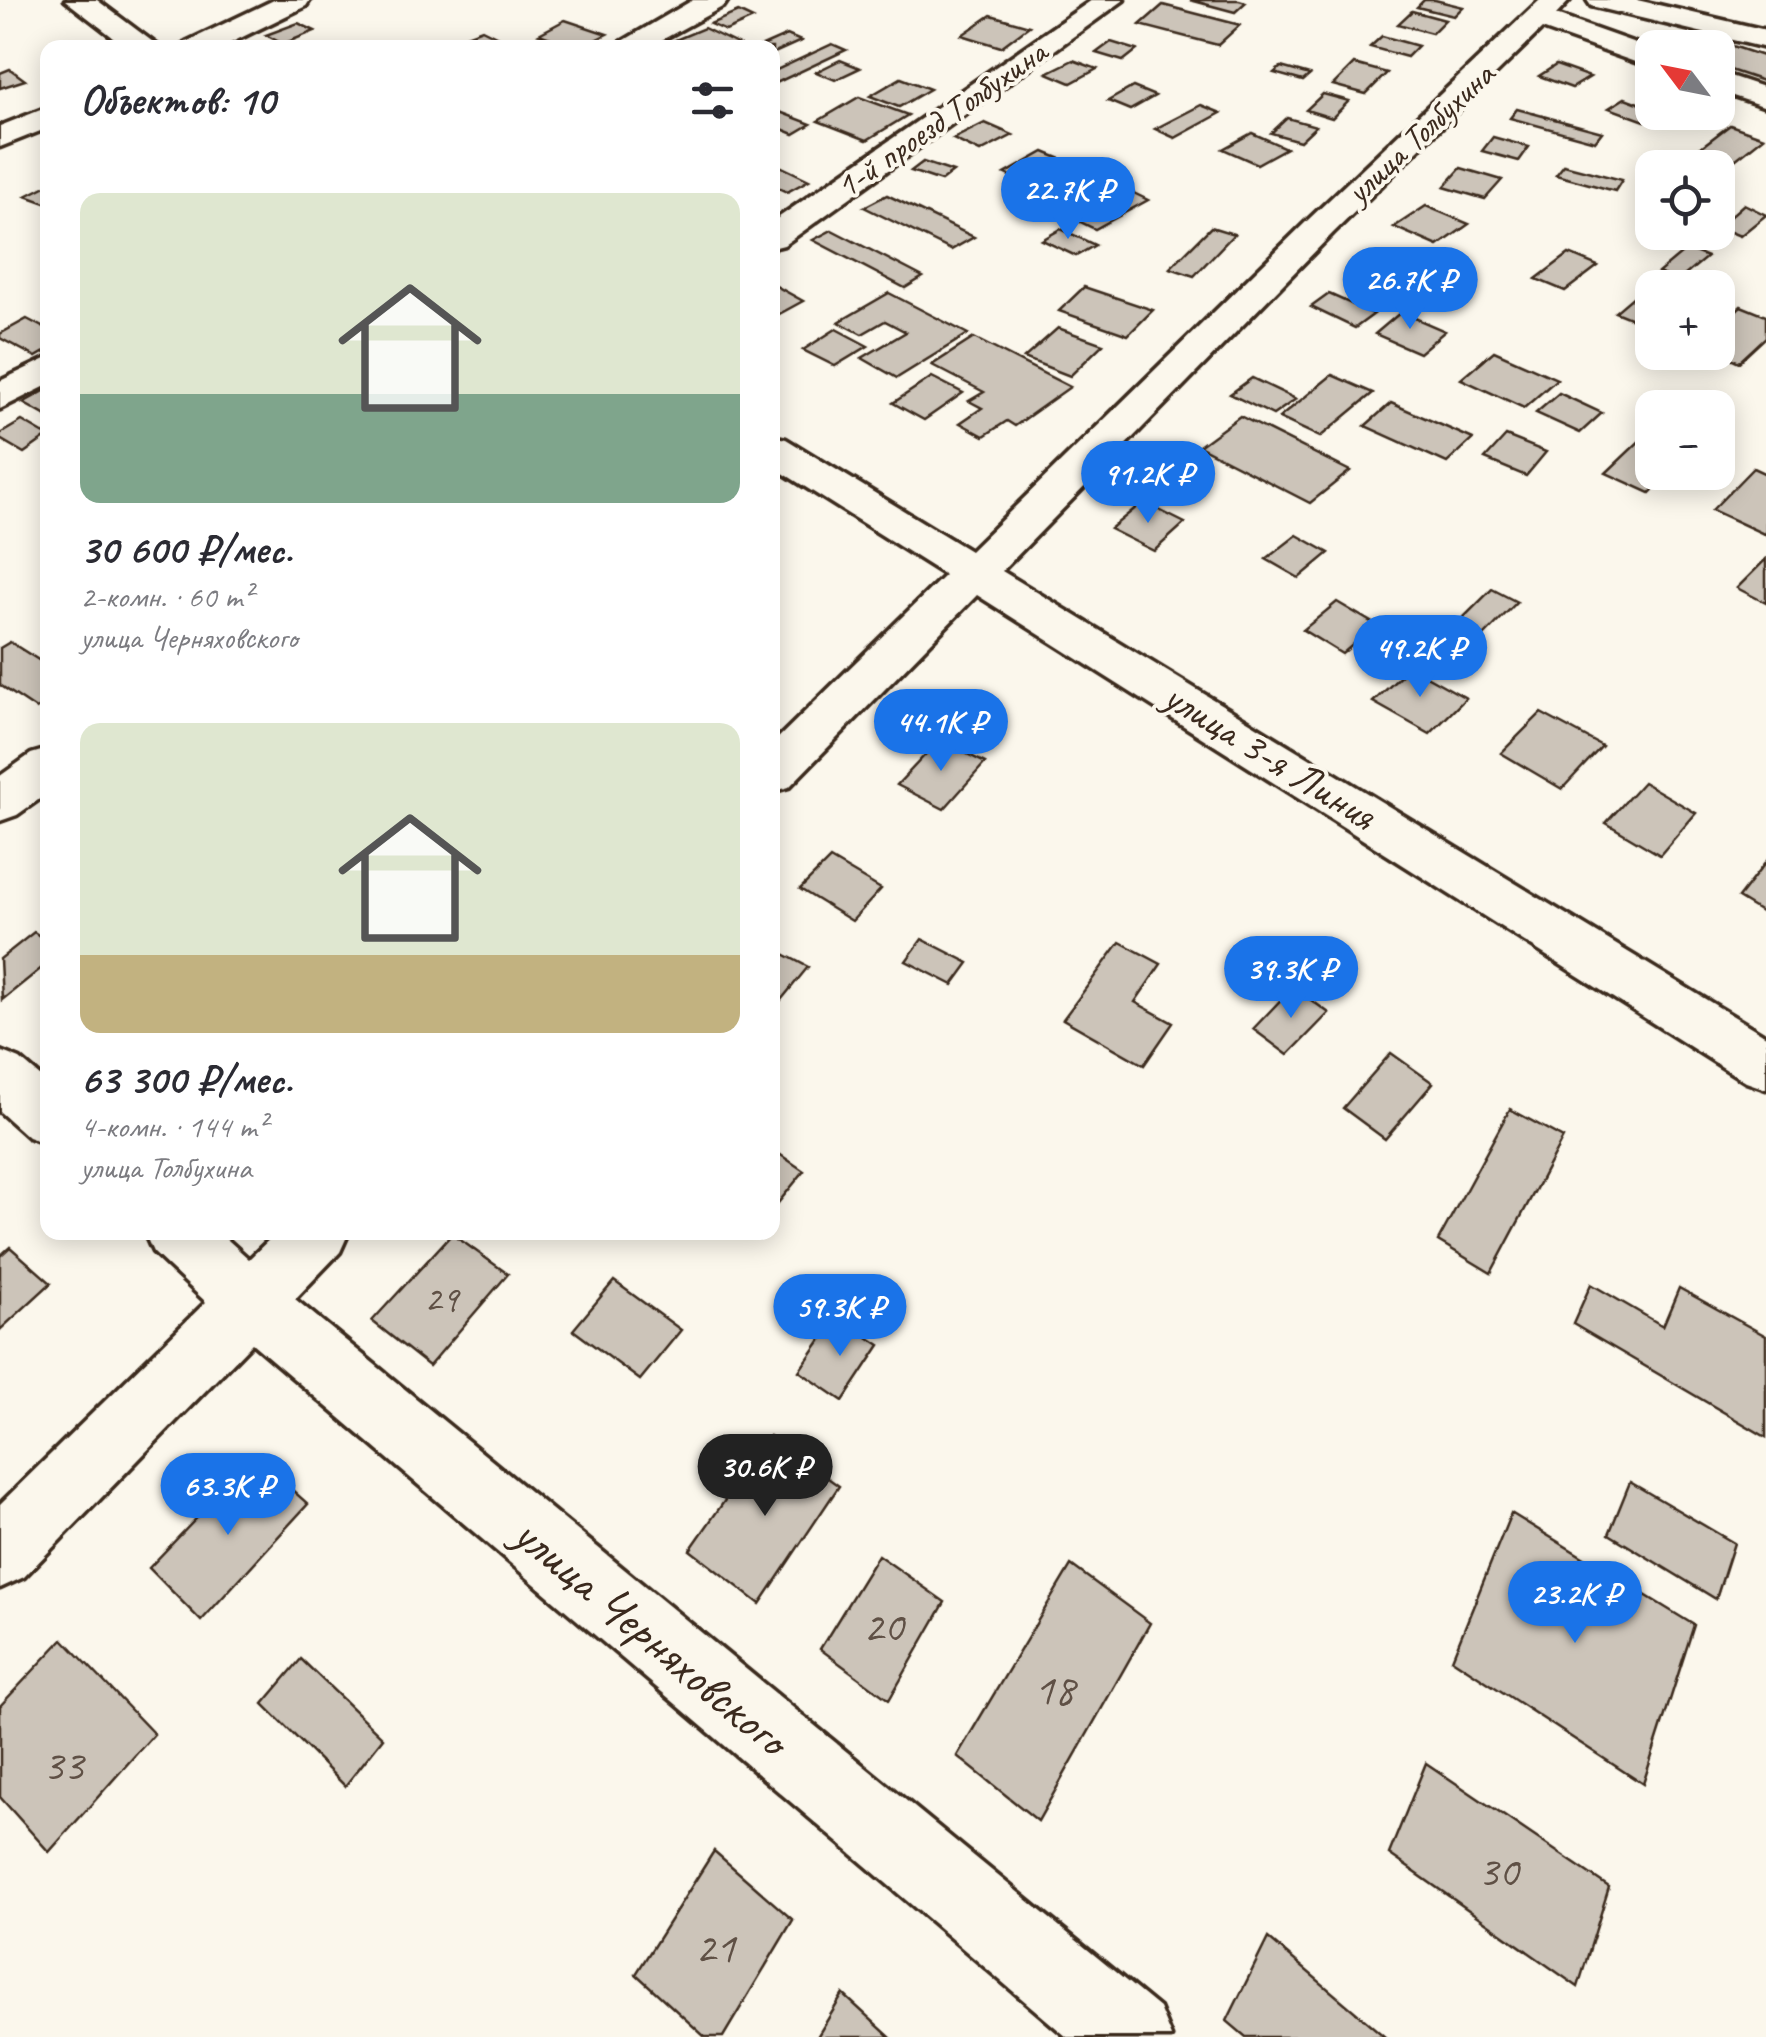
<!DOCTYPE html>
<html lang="ru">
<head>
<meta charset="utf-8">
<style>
  :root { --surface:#fff; --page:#f7f7f7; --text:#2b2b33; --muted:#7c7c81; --accent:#1a73e8 }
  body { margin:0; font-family:Caveat,sans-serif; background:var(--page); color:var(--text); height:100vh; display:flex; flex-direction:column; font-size:38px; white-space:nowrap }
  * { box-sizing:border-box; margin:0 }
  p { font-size:32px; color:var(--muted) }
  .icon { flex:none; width:55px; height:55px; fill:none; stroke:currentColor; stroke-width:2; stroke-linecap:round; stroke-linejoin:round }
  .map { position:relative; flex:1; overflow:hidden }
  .panel { position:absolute; left:40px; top:40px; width:740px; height:1200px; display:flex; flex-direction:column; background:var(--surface); border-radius:20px; box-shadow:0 5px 25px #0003 }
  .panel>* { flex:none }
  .needle { width:65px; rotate:302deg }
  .buttons { position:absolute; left:1635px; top:30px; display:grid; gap:20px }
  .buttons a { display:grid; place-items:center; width:100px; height:100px; border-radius:20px; background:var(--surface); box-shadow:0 5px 25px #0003; font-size:50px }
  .price { position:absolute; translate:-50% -85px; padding:0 22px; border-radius:35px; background:var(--accent); color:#fff; font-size:32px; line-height:65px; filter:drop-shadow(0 2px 5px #0008) }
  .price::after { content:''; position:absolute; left:50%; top:60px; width:30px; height:22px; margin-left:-15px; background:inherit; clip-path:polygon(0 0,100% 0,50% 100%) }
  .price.current { background:#222; color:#fff }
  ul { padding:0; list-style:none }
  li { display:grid; align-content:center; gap:20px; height:530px; padding:0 40px }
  li span { display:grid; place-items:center; height:310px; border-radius:20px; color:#555 }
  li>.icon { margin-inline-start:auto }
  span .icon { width:180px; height:180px; fill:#fffc; stroke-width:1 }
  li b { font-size:42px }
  h2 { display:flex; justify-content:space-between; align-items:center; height:120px; padding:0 40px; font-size:42px }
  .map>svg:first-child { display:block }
</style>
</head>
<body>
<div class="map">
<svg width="1766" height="2037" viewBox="0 0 1766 2037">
  <rect width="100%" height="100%" fill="#fbf7ec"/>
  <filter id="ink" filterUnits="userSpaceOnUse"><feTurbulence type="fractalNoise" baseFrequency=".01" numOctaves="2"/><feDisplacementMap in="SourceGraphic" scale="20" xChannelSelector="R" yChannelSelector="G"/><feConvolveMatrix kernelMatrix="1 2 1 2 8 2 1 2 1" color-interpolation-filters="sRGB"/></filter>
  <g filter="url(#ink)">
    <!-- building -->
    <g fill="#ccc4b9" stroke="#3b2a1e" stroke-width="2.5">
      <polygon points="1190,0 1239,0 1246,2 1235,12"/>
      <polygon points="1424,0 1435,0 1463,7 1454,16 1417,7"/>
      <polygon points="1163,5 1240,25 1218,45 1140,25"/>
      <polygon points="1412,11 1445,20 1432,33 1398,24"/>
      <polygon points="738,12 753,19 726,31 710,24"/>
      <polygon points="991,15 1029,26 1001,47 962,35"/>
      <polygon points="565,20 607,34 579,48 539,34"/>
      <polygon points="298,23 315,31 283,44 266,35"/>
      <polygon points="704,28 741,46 661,46"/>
      <polygon points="482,29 502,39 481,47 461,37"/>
      <polygon points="787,35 801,41 772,54 772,48 758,48"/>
      <polygon points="1382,36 1418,46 1407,57 1370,47"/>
      <polygon points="1702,36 1766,57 1766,82 1718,66 1718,48 1686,48"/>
      <polygon points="1111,42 1137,50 1123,61 1096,53"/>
      <polygon points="832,44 846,50 772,85 772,72"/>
      <polygon points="840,60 860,68 835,80 816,72"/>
      <polygon points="1073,60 1097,69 1071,83 1047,73"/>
      <polygon points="1354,64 1387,73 1366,94 1333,85"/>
      <polygon points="1556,65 1590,77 1572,88 1539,76"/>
      <polygon points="1281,67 1310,75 1303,81 1274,73"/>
      <polygon points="10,69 25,80 0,88 0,73"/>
      <polygon points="901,78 930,89 899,107 870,96"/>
      <polygon points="1133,87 1155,96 1130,110 1108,101"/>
      <polygon points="1323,94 1349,101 1332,118 1306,110"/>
      <polygon points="859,97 908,115 867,140 818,121"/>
      <polygon points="1625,98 1652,108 1652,112 1657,112 1645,121 1609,108"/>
      <polygon points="1201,105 1221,113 1175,138 1155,129"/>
      <polygon points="772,109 811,124 794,134 772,125"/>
      <polygon points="1517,109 1602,132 1595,141 1510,118"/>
      <polygon points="1287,118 1316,126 1300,141 1271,133"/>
      <polygon points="985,123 1013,135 980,152 953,139"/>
      <polygon points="1730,125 1764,137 1726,167 1692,154"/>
      <polygon points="1252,133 1286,148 1257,164 1223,149"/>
      <polygon points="1493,137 1529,147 1519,161 1482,151"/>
      <polygon points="1044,152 1066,161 1027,184 1005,174"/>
      <polygon points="923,162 953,172 941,181 911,171"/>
      <polygon points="776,164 809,180 787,192 772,185 772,166"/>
      <polygon points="1564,165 1622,180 1615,191 1556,175"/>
      <polygon points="1461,168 1502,180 1485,199 1444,187"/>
      <polygon points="1109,181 1148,200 1095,229 1056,210"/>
      <polygon points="48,185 48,204 26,196"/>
      <polygon points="887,195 974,237 951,250 864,207"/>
      <polygon points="1744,204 1766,215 1740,236 1718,227"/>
      <polygon points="1426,206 1469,224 1438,246 1394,227"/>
      <polygon points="1211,227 1234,234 1194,276 1170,268"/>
      <polygon points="1061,229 1095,245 1076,256 1042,240"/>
      <polygon points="832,230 923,277 905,288 813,240"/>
      <polygon points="1687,249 1707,257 1678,281 1658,273"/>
      <polygon points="1569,254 1598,266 1565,291 1536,279"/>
      <polygon points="772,286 774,285 803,301 772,318"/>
      <polygon points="1084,287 1153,310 1128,335 1059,311"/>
      <polygon points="1641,290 1652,295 1652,327 1615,312"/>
      <polygon points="889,293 968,334 897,378 862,358 906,332 885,321 862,334 839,322"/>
      <polygon points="1329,294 1374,314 1355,328 1311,307"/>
      <polygon points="1741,306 1766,316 1766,337 1739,362 1718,352 1718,327"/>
      <polygon points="1401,312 1445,331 1419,353 1375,334"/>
      <polygon points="27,319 48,330 48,350 36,357 0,338 0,334"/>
      <polygon points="1058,328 1103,344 1070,376 1024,358"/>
      <polygon points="836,329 868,346 835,366 803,350"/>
      <polygon points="974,338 1070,387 1015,426 1007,421 984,436 960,423 982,408 969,401 984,392 932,365"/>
      <polygon points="1494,351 1557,379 1524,408 1461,379"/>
      <polygon points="1332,375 1373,393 1320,437 1279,418"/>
      <polygon points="932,377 963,393 924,420 893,403"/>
      <polygon points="1252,378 1296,399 1273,415 1230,394"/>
      <polygon points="48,389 48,417 23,403"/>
      <polygon points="1559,393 1602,413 1580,433 1536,413"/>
      <polygon points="1391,403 1473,439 1447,463 1365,426"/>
      <polygon points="1240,416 1350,471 1310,503 1199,446"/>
      <polygon points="22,421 48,436 24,453 0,439 0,434"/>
      <polygon points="1650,431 1652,472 1670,472 1650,493 1606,473"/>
      <polygon points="1506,436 1546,452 1526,476 1485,459"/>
      <polygon points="1753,468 1766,474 1766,535 1712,510"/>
      <polygon points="1143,502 1185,523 1154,551 1110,529"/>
      <polygon points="1297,535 1329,553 1299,578 1266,559"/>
      <polygon points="1766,559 1766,603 1737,588"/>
      <polygon points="1492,589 1517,602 1482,638 1456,625"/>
      <polygon points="1337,602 1376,625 1342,654 1303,630"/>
      <polygon points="10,642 48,666 48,701 36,709 0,685 0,648"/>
      <polygon points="1410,667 1466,698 1430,734 1373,702"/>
      <polygon points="1541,713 1602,746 1562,789 1501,753"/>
      <polygon points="939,740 985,763 944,809 897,785"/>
      <polygon points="1643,782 1696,813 1660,855 1606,823"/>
      <polygon points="830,859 881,889 852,921 800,889"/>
      <polygon points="1766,862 1766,915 1738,898"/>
      <polygon points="34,932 48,942 48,963 2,1000 0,959"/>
      <polygon points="922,939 969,963 953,985 906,961"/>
      <polygon points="1120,942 1161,964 1135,1002 1173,1023 1144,1065 1063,1019"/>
      <polygon points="772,948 808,967 772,1011"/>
      <polygon points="1293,987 1329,1013 1288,1055 1253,1029"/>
      <polygon points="1391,1053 1433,1083 1385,1139 1343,1108"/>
      <polygon points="1510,1109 1563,1138 1491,1273 1438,1241"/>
      <polygon points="772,1149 804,1171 778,1203 772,1199"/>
      <polygon points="452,1234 508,1274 429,1366 372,1321"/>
      <polygon points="10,1247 51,1283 0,1330 0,1256"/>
      <polygon points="614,1281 681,1330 640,1380 573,1330"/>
      <polygon points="1591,1284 1663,1326 1679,1288 1766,1336 1766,1437 1573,1324"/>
      <polygon points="837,1317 880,1345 843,1401 799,1371"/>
      <polygon points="770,1436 839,1486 760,1604 690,1550"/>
      <polygon points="255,1457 308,1504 201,1621 149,1568"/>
      <polygon points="1630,1482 1734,1543 1716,1599 1609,1534"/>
      <polygon points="1511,1513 1694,1625 1643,1784 1452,1659"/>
      <polygon points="878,1555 945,1602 889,1700 820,1649"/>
      <polygon points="1071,1565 1150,1623 1038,1821 957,1756"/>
      <polygon points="63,1639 154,1734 49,1852 0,1797 0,1706"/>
      <polygon points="301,1659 383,1738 345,1786 263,1704"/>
      <polygon points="1426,1763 1609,1887 1578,1987 1389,1854"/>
      <polygon points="714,1851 793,1920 723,2037 705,2037 636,1974"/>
      <polygon points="1268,1938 1385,2037 1246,2037 1227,2021"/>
      <polygon points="843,1994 890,2037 817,2037"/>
    </g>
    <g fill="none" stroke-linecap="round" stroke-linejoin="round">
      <defs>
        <g id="minor">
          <polygon points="65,0 97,0 161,48 127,48"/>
          <polygon points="274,0 310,0 306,6 220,48 182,48 186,42"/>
          <polygon points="693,0 728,0 724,6 647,48 611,48"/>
          <polygon points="1092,0 1124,0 784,245 772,248 772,222"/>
          <polygon points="1540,0 1570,0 1556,15 1652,49 1652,68 1542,29 1333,233 1002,571 1766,1036 1766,1089 1746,1082 977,595 789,787 772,792 772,744 945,575 772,466 772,436 786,439 970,551 1309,219"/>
          <polygon points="1587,0 1637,0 1766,30 1766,48 1591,6"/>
          <polygon points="1718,72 1766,88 1766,107 1718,91"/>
          <polygon points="48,107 48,128 0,147 0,126"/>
          <polygon points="48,358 48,385 0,409 0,381"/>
          <polygon points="48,749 48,793 17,815 0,821 0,776 31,754"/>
          <polygon points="0,1051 20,1059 48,1083 48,1144 28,1137 0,1112"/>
          <polygon points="144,1232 219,1232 249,1259 277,1232 349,1232 340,1252 295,1299 1159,2008 1171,2037 1067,2037 252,1343 24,1577 0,1588 0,1504 206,1302 153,1252"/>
        </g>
      </defs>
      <!-- minor casing -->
      <use href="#minor" stroke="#3b2a1e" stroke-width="7"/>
      <!-- minor -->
      <use href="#minor" fill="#fbf7ec" fill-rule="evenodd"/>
    </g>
  </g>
  <g text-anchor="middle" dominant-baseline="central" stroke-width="8" stroke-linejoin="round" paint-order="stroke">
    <!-- far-street labels -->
    <g font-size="35" fill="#3b2a1e" stroke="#fbf7ec">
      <text transform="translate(941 119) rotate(-35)">1-й проезд Толбухина</text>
      <text transform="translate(1420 133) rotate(-43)">улица Толбухина</text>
    </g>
    <!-- number labels -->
    <g font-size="38" fill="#5f5045">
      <text x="441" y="1298">29</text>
    </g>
    <!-- street labels -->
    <g font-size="42" fill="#3b2a1e" stroke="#fbf7ec">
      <text transform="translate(1270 756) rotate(32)">улица 3-я Линия</text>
    </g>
    <!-- near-number labels -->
    <g font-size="45" fill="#5f5045">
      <text x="883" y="1626">20</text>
      <text x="1054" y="1689">18</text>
      <text x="63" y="1765">33</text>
      <text x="1498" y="1871">30</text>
      <text x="715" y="1947">21</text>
    </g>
    <!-- near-street labels -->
    <g font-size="50" fill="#3b2a1e" stroke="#fbf7ec">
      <text transform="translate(651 1636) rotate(40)">улица Черняховского</text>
    </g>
  </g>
</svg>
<div class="buttons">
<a><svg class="needle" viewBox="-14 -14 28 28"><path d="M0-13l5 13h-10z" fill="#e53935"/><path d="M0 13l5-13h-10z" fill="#7c7c81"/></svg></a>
<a><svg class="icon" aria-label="locate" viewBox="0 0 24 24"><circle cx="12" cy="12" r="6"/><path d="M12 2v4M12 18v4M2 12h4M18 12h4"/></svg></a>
<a>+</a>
<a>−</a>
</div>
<b class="price" style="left:1068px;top:242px">22.7K ₽</b>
<b class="price" style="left:1410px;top:332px">26.7K ₽</b>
<b class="price" style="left:1148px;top:526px">91.2K ₽</b>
<b class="price" style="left:1420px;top:700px">49.2K ₽</b>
<b class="price" style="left:941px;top:774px">44.1K ₽</b>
<b class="price" style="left:1291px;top:1021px">39.3K ₽</b>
<b class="price" style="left:840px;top:1359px">59.3K ₽</b>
<b class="price current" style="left:765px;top:1519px">30.6K ₽</b>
<b class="price" style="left:228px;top:1538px">63.3K ₽</b>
<b class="price" style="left:1575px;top:1646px">23.2K ₽</b>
<section class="panel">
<h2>Объектов: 10<svg class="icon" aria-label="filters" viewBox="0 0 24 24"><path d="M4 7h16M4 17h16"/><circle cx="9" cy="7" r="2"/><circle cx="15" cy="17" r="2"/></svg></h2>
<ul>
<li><span style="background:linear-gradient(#dfe7d0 65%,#7fa58c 0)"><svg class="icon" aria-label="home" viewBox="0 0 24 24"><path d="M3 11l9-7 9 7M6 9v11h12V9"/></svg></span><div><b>30 600 ₽/мес.</b><p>2-комн. · 60 m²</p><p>улица Черняховского</p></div></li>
<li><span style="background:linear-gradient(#dfe7d0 75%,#c2b280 0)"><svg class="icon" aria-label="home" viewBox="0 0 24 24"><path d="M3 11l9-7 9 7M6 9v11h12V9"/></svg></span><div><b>63 300 ₽/мес.</b><p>4-комн. · 144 m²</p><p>улица Толбухина</p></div></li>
</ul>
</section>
</div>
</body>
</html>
